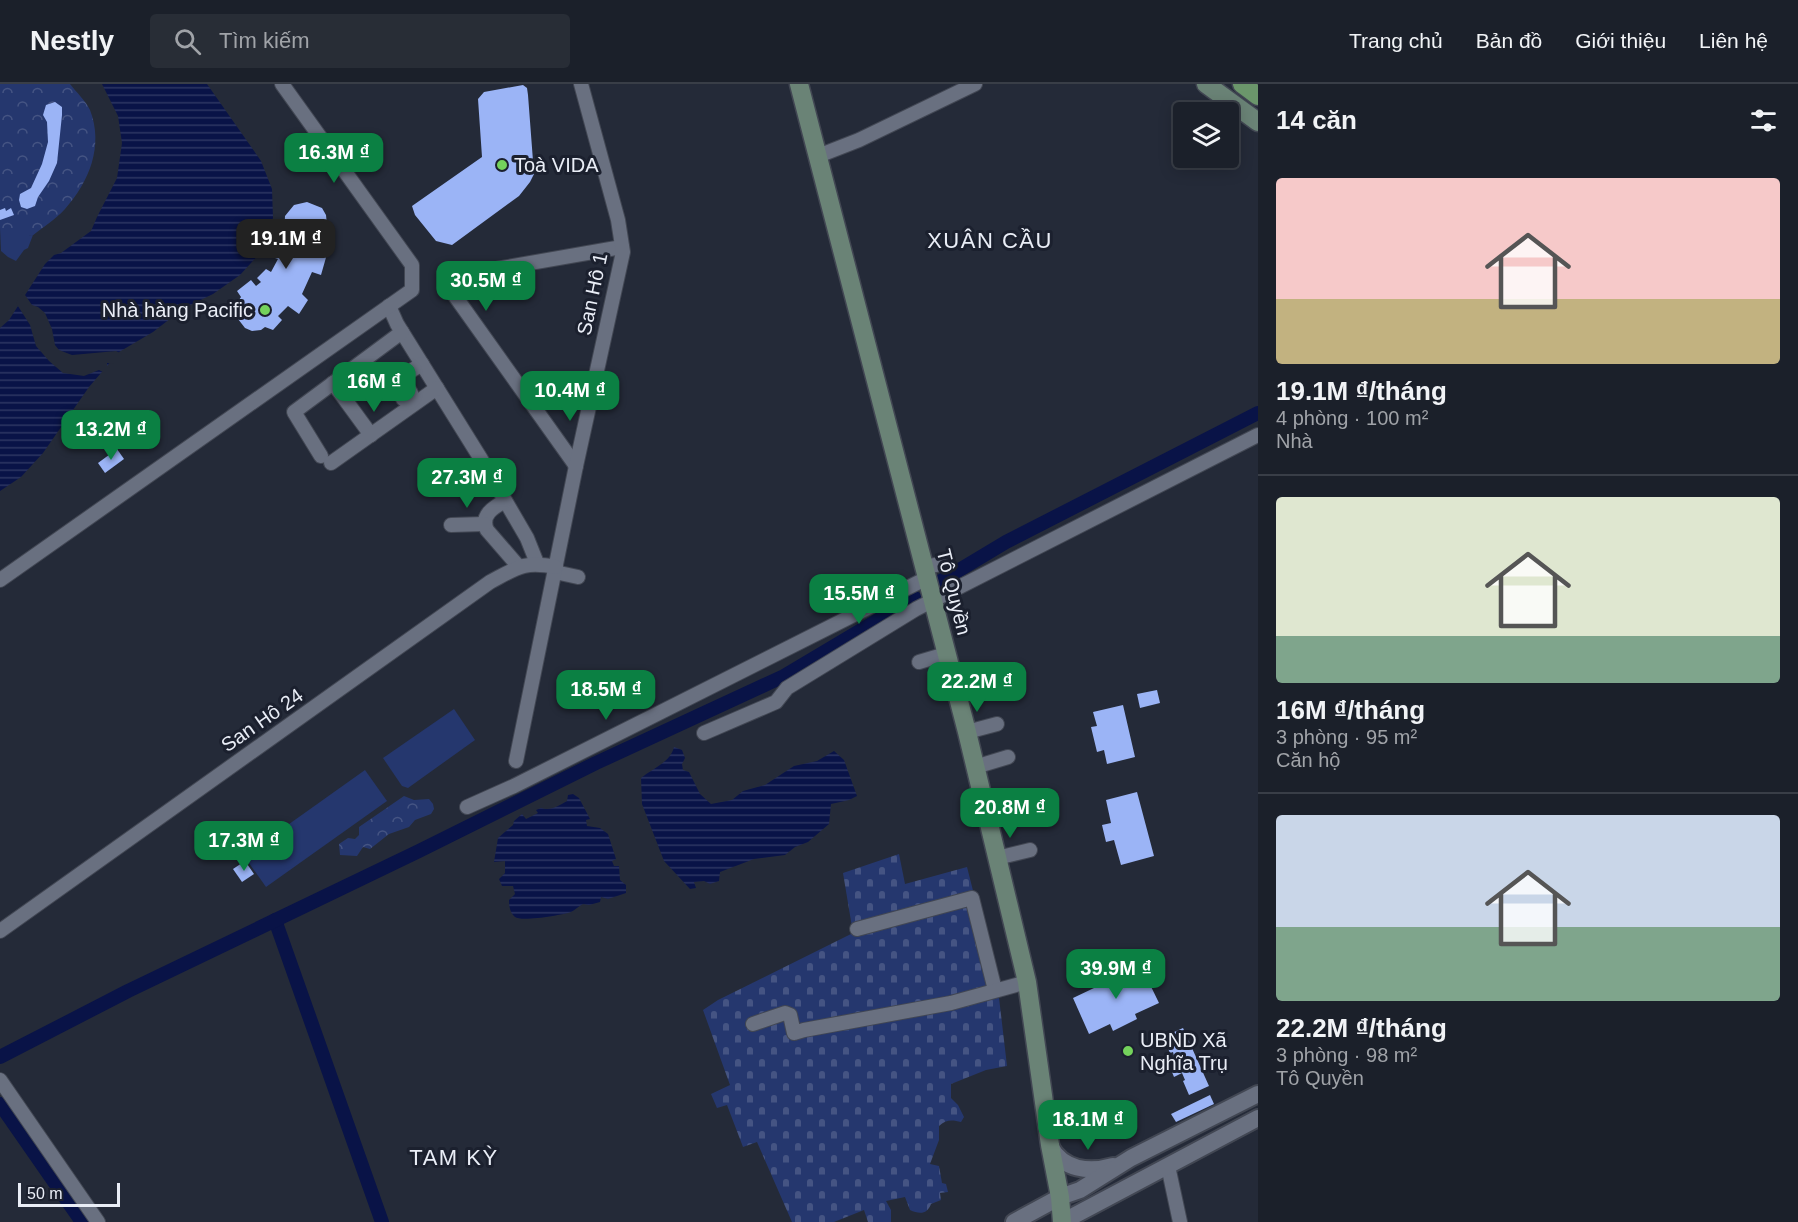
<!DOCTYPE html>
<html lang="vi">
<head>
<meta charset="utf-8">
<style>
  :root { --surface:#1b202a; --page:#282d36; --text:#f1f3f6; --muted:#a0a3a8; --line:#393e47; --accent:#0b8043 }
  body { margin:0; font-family:Helvetica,sans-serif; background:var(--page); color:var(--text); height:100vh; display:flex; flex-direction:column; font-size:22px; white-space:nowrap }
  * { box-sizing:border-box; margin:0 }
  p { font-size:20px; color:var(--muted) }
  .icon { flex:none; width:33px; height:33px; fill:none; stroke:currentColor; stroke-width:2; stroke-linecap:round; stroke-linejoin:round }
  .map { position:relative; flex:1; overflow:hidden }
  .panel { display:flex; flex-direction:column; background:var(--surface); width:540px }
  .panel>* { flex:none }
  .controls { position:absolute; left:1173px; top:18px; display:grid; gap:12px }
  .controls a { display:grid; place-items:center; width:66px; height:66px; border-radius:6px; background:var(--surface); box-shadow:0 3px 15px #0003,0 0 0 2px var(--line); font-size:30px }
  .scale { position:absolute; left:18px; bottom:15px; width:102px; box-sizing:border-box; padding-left:6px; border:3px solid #e9edf6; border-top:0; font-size:16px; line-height:21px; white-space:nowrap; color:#e9edf6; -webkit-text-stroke:4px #1b202e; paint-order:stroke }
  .price { position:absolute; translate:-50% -51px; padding:0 14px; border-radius:12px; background:var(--accent); color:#fff; font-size:20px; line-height:39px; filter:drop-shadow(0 2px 3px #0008) }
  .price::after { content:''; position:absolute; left:50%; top:36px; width:18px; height:14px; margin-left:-9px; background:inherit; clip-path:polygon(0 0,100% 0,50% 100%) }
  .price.selected { background:#222; color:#fff }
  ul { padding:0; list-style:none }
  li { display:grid; align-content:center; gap:12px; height:318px; padding:0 18px }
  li+li { border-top:2px solid var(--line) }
  li span { display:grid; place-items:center; height:186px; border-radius:6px; color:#555 }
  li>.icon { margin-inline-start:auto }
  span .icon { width:108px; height:108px; fill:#fffc; stroke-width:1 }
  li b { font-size:26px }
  h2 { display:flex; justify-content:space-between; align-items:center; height:72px; padding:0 18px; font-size:26px }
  header { display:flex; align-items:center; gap:36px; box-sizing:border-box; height:84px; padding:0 30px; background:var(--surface); border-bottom:2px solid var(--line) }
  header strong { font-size:28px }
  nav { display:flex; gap:33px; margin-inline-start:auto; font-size:21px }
  .search { width:420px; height:54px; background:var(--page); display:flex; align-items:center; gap:15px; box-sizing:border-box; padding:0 21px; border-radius:6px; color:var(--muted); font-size:22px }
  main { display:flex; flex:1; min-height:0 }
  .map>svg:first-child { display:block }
</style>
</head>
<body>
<header>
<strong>Nestly</strong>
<div class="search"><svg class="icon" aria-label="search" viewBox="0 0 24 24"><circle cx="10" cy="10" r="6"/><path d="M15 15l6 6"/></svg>Tìm kiếm</div>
<nav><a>Trang chủ</a><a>Bản đồ</a><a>Giới thiệu</a><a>Liên hệ</a></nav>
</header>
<main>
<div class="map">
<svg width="1258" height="1138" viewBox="0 0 1258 1138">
  <defs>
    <pattern id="cemetery-stones" width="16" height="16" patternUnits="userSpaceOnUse" patternTransform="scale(1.5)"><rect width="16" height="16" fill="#25376e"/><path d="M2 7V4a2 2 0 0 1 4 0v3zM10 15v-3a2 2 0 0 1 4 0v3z" fill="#455483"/></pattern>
    <pattern id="park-crowns" width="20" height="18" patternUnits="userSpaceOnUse" patternTransform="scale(1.5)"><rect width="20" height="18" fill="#25376e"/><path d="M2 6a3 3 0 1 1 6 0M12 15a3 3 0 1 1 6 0" fill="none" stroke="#455483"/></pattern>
    <pattern id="water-rules" width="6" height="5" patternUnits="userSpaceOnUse" patternTransform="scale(1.5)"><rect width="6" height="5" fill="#091347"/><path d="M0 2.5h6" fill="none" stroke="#2d3662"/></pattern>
  </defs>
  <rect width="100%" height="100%" fill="#242a38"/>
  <!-- grass -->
  <g fill="#25376e">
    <polygon points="0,144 8,144 32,152 33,151 28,164 24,166 16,177 8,173 1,167"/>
    <polygon points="454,625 475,656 408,704 402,702 383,674"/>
    <polygon points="365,686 387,717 266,803 244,772"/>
  </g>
  <!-- cemetery -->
  <path fill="url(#cemetery-stones)" d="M 899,770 L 905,800 L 967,783 L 998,905 L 1007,982 L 986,986 L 951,1000 L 951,1014 L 958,1021 L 964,1033 L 961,1038 C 953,1036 946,1035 939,1042 L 939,1056 L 930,1080 L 939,1082 L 942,1099 L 946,1100 L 948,1108 L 940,1109 L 941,1116 L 931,1120 C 927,1131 919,1130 910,1126 L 905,1113 L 886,1117 L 891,1126 L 891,1138 L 868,1138 L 864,1126 L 834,1138 L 792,1138 L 757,1058 L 743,1063 L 727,1021 L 717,1024 L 711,1010 L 730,1001 L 703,926 L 718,916 L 853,849 L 843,789 Z"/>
  <!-- park -->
  <g fill="url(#park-crowns)">
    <path d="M 0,0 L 70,0 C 76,8 86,17 90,26 C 104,62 89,98 65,125 C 55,136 43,143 32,152 L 8,147 L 7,144 L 0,144 Z"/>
    <polygon points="404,712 414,716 429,715 433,720 434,725 431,730 415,736 409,743 389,750 370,765 363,763 357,772 340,771 339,760 348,754 355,755 359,751 359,743"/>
  </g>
  <!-- water -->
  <g fill="url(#water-rules)">
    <polygon points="102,0 207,0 261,77 272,105 273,134 261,168 240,191 213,210 184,224 153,248 119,268 89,303 43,369 21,393 0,407 0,244 9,236 45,180 54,171 61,169 91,147 97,133 117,94 122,59 118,32"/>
    <path d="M 674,663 L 682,666 L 685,674 L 682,680 L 683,686 L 689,688 L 700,710 L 711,720 L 732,716 L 743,707 L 765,701 L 794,682 L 817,677 L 834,667 L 844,676 L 857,712 L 849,716 L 831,720 L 829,740 L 808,758 L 795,763 L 785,771 L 754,775 L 720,788 L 719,797 L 710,800 L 704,797 L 694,798 L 696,804 L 690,805 L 664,777 L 642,720 L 641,694 C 653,684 670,679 674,663 Z"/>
    <path d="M 573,710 L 579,714 L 590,735 L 586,736 L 587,742 L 600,744 L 608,750 L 616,775 L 612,777 L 614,782 L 619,782 L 620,796 L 626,801 L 626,809 L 608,815 L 601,813 L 600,818 L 589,821 L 583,820 C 579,822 575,826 571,828 C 563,831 521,838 515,833 C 510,829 509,822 509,816 L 515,810 L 513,802 L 502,802 L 499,795 L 505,789 L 505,777 L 494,778 L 498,754 L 513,741 L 514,737 L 522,730 L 526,735 L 538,729 L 536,726 L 541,724 C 551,727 558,722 567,717 L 568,711 Z"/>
  </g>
  <!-- pier -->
  <polygon fill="#242a38" points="23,208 32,221 38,223 45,229 52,245 55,261 59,266 72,271 116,267 122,270 113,280 107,279 107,283 110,284 105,289 99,286 84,292 63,289 49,277 36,262 30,241 16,219"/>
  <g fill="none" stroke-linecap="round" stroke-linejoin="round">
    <!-- canal -->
    <g stroke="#091347" stroke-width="14">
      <polyline points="941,497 1006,458 1258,329"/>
      <polyline points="275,836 382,1138"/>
      <polyline points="0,973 128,907 419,767 596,679 784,592 915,514"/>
      <polyline points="0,1020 82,1138"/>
    </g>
  </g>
  <!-- building -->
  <g fill="#9bb4f6">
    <polygon points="523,1 527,4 528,11 534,90 530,98 519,112 452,161 436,157 415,131 412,122 482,73 478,15 484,8"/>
    <polygon points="55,18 62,23 62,31 57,79 49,97 38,113 35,122 27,125 21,123 19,116 20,110 31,104 42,80 48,58 47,38 43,31 46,21"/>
    <polygon points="307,118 322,124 326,131 327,141 318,166 327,170 321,191 312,188 302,210 308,216 299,230 288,222 278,232 282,236 273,246 265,243 261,246 252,247 245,244 238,235 237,219 241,213 237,207 251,196 256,202 261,198 257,194 266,185 271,188 278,175 272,173 280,151 284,153 285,132 294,121"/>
    <polygon points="5,124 6,127 11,124 14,131 0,136 0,126"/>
    <polygon points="117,365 124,375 105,389 98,379"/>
    <polygon points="1002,589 1005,601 990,605 987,592"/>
    <polygon points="1157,606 1160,619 1140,624 1137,610"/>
    <polygon points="1123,621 1135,673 1107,680 1104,666 1097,668 1091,643 1097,642 1093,628"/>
    <polygon points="1137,708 1154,772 1121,781 1114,756 1106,758 1102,741 1111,739 1106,716"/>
    <polygon points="245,777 254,790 242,798 233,785"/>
    <polygon points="1141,882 1159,919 1135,930 1137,935 1113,947 1110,940 1089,950 1073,914 1094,904 1092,899 1116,887 1118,892"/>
    <polygon points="1183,944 1209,1002 1189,1011 1183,997 1185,996 1182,989 1174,993 1167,976 1174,972 1173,968 1170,969 1163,953"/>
    <polygon points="1210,1011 1214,1020 1176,1038 1171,1030"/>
  </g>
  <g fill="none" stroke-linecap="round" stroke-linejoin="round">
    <defs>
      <g id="minor">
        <polyline points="818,72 859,56 975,0"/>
        <polyline points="389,222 397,240 481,375 527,454 537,479"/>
        <polyline points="333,299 371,351"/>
        <polyline points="403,315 411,309 401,293 422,280"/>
        <polyline points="321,372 294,328 402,248"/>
        <polyline points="331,379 437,304"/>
        <polyline points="576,382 455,212 466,194 467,190 622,163"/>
        <path d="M 505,417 C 494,423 480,431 487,446 L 519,483"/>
        <polyline points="451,441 484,440"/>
        <polyline points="924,483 941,480"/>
        <polyline points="555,488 578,493"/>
        <polyline points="0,496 412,206 412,181 282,0"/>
        <polyline points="919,578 946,570"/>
        <polyline points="967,648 997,640"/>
        <polyline points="704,649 776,618 787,604 916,525 1258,351"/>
        <polyline points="516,677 576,382 623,168 618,136 581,0"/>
        <polyline points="975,683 1008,673"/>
        <polyline points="467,723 514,702 927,494"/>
        <polyline points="997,774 1030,766"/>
        <polyline points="857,845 972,814 995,906"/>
        <path d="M 0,847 L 490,498 C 518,483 524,477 556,483"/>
        <polyline points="753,940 785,929 790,931 794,949 804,946 951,919 1027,898"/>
        <polyline points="0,996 98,1138"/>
        <polyline points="1168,1082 1180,1138"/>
      </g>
      <g id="tertiary">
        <path d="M 1050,1062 C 1063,1086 1089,1089 1113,1082"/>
        <polyline points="1014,1138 1060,1113 1080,1106 1131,1074 1258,1010"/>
        <polyline points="1062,1138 1258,1034"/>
      </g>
      <g id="secondary">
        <polyline points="799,0 967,648 1027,898 1050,1061 1060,1113 1062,1138"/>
        <polyline points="1206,0 1258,38"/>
      </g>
      <polyline id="primary" points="1242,0 1258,12"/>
    </defs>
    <!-- minor casing -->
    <use href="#minor" stroke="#424753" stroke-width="16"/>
    <!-- tertiary casing -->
    <use href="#tertiary" stroke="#424753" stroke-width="20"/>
    <!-- secondary casing -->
    <use href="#secondary" stroke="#424753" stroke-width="21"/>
    <!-- primary casing -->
    <use href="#primary" stroke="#424753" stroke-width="21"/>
    <!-- minor -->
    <use href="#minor" stroke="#697080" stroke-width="14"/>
    <!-- tertiary -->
    <use href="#tertiary" stroke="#697080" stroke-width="16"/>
    <!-- secondary -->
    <use href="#secondary" stroke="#6a8376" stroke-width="18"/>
    <!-- primary -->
    <use href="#primary" stroke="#6b966b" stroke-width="18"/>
  </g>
  <!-- markers -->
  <g fill="#74d25c" stroke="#1b202e" stroke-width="2">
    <circle cx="502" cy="81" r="6"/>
    <circle cx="265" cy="226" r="6"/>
    <circle cx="1128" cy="967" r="6"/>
  </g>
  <g text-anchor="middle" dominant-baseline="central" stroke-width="6" stroke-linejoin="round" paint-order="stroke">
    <!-- poi labels -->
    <g font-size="20" fill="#e9edf6" stroke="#1b202e" text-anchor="start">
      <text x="514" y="81">Toà VIDA</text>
      <text x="253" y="226" text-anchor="end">Nhà hàng Pacific</text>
      <text x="1140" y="956">UBND Xã<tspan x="1140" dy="23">Nghĩa Trụ</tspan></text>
    </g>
    <!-- street labels -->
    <g font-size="20" fill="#e9edf6" stroke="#1b202e">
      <text transform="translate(592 210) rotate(-78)">San Hô 1</text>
      <text transform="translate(954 508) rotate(76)">Tô Quyền</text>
      <text transform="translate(262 636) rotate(-35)">San Hô 24</text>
    </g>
    <!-- quarter labels -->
    <g font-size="22" letter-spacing="1.5" fill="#e9edf6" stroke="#1b202e">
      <text x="990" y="156">XUÂN CẦU</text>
      <text x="454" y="1073">TAM KỲ</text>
    </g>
  </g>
</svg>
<div class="controls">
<a><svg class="icon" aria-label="layers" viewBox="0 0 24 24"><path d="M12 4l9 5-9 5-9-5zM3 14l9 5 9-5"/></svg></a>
</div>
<div class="scale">50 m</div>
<b class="price" style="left:334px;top:100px">16.3M ₫</b>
<b class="price selected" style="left:286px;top:186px">19.1M ₫</b>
<b class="price" style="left:486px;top:228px">30.5M ₫</b>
<b class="price" style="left:374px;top:329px">16M ₫</b>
<b class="price" style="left:570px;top:338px">10.4M ₫</b>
<b class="price" style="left:111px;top:377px">13.2M ₫</b>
<b class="price" style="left:467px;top:425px">27.3M ₫</b>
<b class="price" style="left:859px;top:541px">15.5M ₫</b>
<b class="price" style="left:977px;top:629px">22.2M ₫</b>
<b class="price" style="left:606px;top:637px">18.5M ₫</b>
<b class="price" style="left:1010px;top:755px">20.8M ₫</b>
<b class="price" style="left:244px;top:788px">17.3M ₫</b>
<b class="price" style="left:1116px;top:916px">39.9M ₫</b>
<b class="price" style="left:1088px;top:1067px">18.1M ₫</b>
</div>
<section class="panel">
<h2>14 căn<svg class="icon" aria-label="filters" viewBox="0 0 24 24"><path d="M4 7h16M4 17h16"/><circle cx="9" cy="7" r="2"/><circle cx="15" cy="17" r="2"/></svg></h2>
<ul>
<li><span style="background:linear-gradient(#f6c9c9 65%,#c2b280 0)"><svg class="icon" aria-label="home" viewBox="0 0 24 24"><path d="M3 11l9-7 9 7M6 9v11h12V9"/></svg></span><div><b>19.1M ₫/tháng</b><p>4 phòng · 100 m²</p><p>Nhà</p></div></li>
<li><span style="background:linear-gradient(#dfe7d0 75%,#7fa58c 0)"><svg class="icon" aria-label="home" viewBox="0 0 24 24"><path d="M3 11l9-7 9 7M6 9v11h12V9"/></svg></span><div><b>16M ₫/tháng</b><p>3 phòng · 95 m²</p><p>Căn hộ</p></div></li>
<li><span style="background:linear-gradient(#c9d6e8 60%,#7fa58c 0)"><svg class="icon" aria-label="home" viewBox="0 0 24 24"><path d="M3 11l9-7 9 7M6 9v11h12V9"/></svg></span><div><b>22.2M ₫/tháng</b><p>3 phòng · 98 m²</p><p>Tô Quyền</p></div></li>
</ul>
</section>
</main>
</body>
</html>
